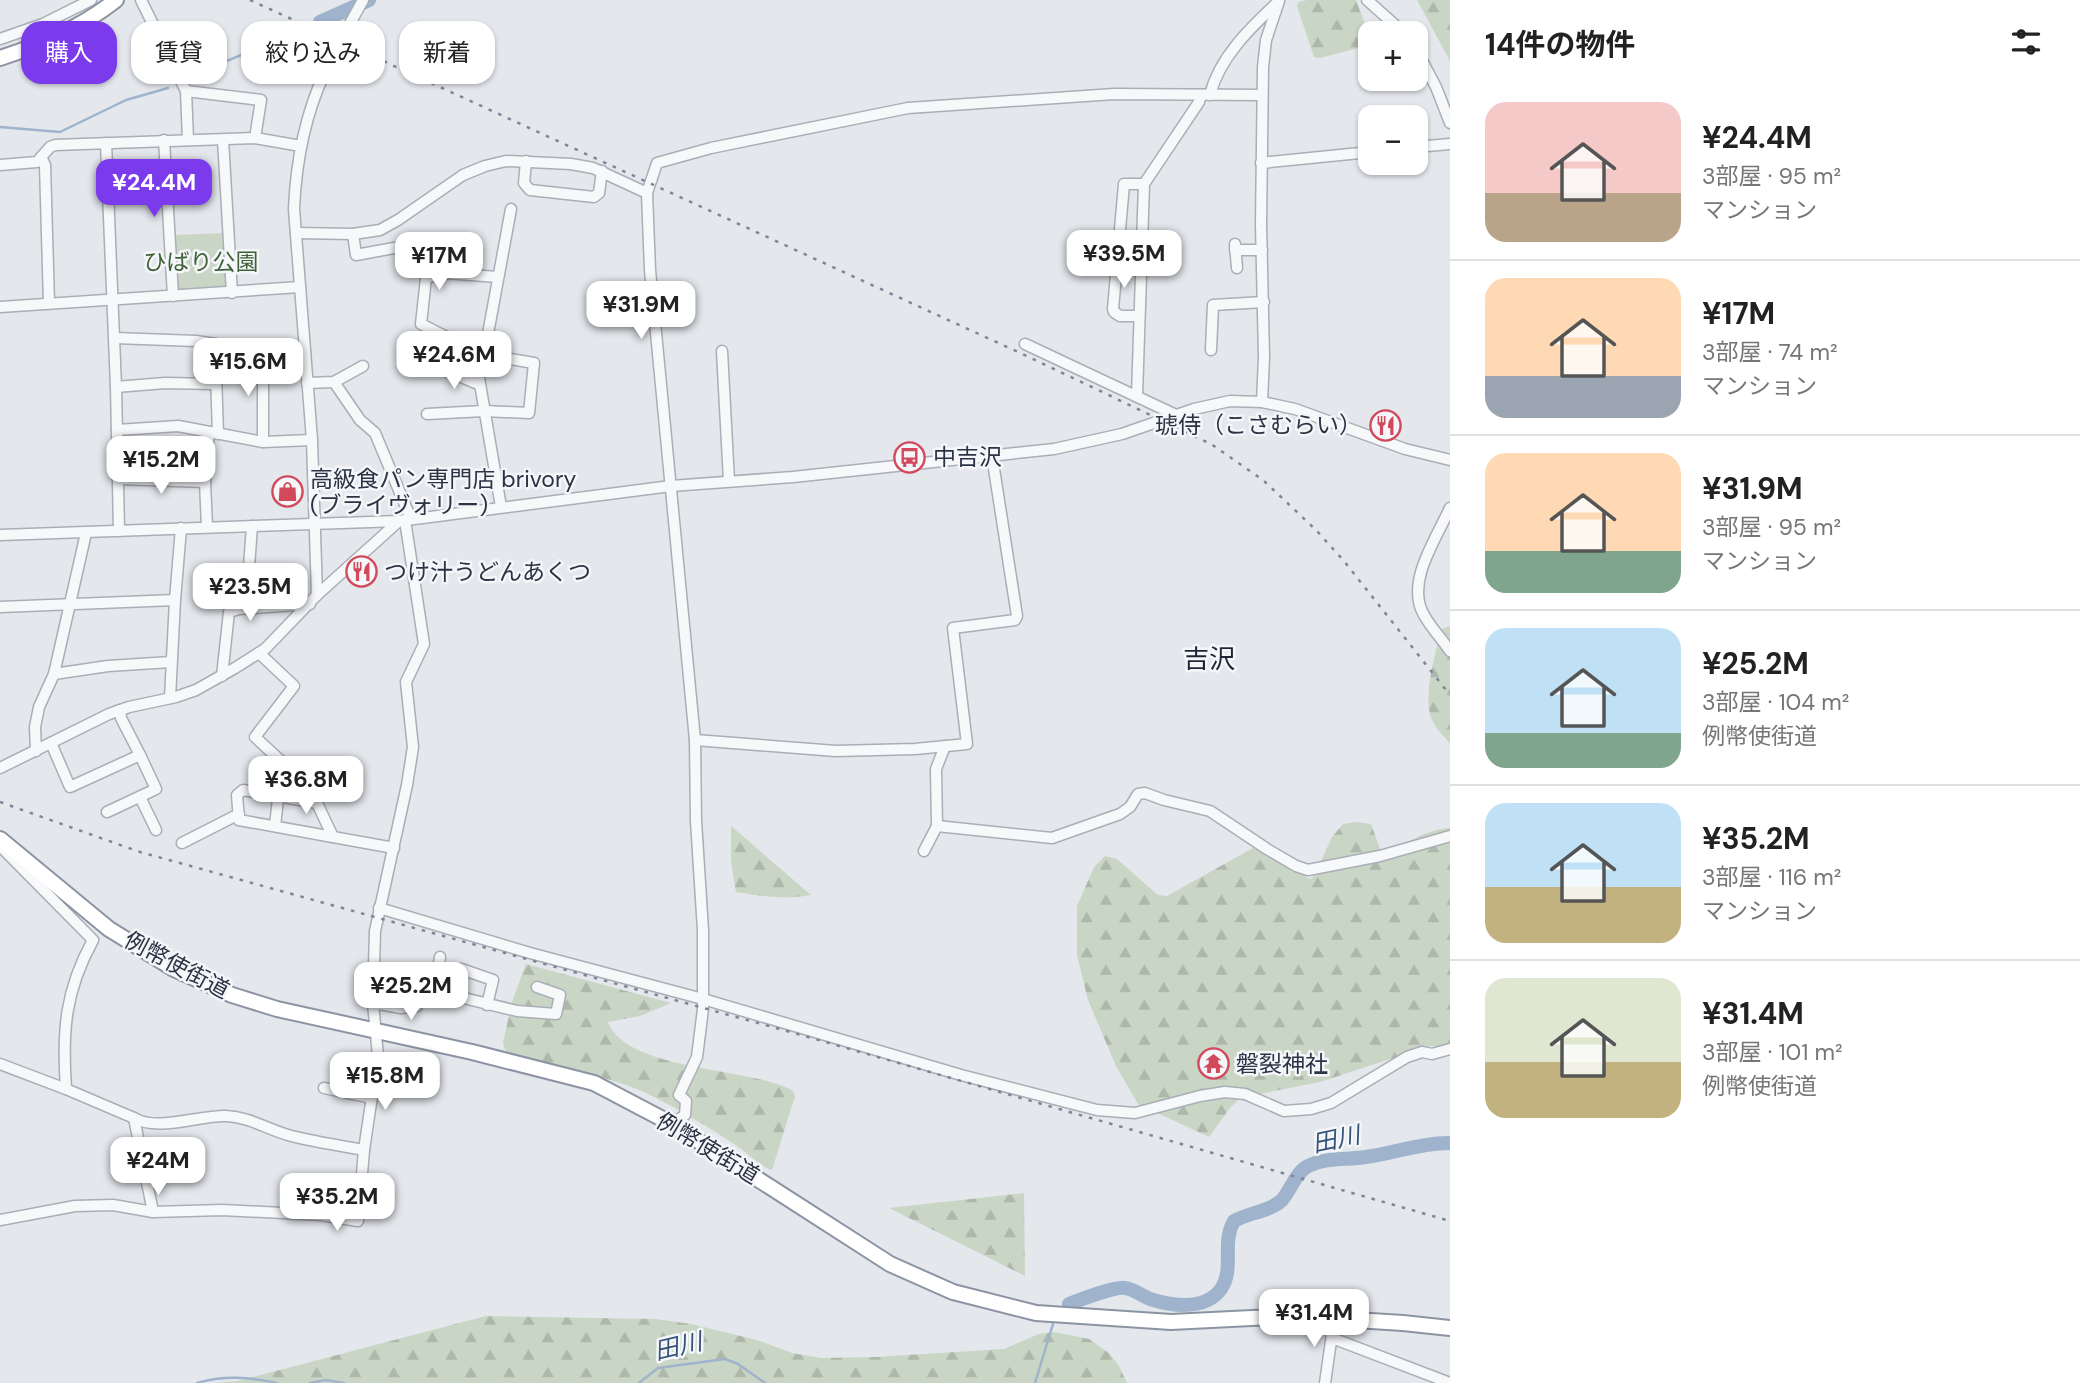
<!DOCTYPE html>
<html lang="ja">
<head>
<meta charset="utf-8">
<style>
  :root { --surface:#fff; --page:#f2f2f2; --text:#222; --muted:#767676; --line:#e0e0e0; --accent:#7c3aed }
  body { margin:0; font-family:"DM Sans","Noto Sans JP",sans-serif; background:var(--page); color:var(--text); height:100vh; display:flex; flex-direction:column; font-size:26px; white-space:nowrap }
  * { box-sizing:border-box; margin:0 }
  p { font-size:23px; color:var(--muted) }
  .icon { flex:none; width:38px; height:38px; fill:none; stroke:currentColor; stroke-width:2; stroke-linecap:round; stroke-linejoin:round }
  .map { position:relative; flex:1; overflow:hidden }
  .details { display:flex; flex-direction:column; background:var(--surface); width:630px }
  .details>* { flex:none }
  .top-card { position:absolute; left:21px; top:21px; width:665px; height:63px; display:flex; gap:14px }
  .tools { position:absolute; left:1358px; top:21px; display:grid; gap:14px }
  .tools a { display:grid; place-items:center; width:70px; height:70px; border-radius:14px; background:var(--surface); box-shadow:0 2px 5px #0004; font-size:35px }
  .price { position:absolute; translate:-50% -60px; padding:0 16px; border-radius:14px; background:#fff; color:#222; font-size:23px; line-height:46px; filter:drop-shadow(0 2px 4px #0008) }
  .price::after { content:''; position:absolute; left:50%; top:42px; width:21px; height:16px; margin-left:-10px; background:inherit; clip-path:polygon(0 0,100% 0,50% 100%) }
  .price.selected { background:var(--accent); color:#fff }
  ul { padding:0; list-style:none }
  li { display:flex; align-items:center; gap:21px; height:175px; padding:0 35px }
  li+li { border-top:2px solid var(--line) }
  li span { display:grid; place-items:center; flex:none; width:196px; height:140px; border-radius:21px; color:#555 }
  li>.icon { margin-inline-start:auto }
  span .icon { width:84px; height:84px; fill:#fffc; stroke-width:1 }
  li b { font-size:30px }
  h2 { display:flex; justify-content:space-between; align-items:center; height:84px; padding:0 35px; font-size:30px }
  .tag { padding:0 24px; border-radius:21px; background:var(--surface); box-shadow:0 2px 5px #0004; font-size:24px; line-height:63px }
  .tag.selected { background:var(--accent); color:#fff }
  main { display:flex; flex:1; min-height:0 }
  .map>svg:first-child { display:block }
</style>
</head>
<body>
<main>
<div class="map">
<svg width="1450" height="1383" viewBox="0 0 1450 1383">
  <defs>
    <pattern id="forest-firs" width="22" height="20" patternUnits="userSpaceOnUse" patternTransform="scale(1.75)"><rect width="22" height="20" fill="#c9d6c5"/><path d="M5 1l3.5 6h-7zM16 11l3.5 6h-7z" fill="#adb8ab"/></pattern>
  </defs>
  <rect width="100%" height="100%" fill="#e4e7ec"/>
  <!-- forest -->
  <g fill="url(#forest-firs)">
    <polygon points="1307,0 1356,0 1370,38 1370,45 1320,58 1314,57 1297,6 1298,2"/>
    <polygon points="1417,0 1450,0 1450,61"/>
    <path d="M 1450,626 L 1450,744 C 1445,737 1437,730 1433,722 C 1421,700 1436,653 1441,629 Z"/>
    <path d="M 1357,822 L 1371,824 L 1383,857 L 1386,857 C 1406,843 1424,830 1450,828 L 1450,1046 L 1430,1046 L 1320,1082 L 1249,1096 L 1238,1100 L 1230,1108 L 1209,1137 L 1138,1104 L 1116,1066 L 1088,1000 L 1077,955 L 1077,906 L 1094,867 L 1105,856 L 1117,859 L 1158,895 L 1167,896 L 1253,848 L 1310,879 L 1314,876 L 1332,837 L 1343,824 Z"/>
    <path d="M 731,826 L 811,895 C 787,900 760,896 736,892 L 731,861 Z"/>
    <path d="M 526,964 L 671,1003 L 640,1016 L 608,1022 C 627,1071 747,1067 792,1090 L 795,1096 L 772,1170 C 759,1166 748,1153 737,1146 C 710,1128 682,1111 654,1097 C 606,1072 561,1072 509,1061 L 503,1043 L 512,1002 Z"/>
    <polygon points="1024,1193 1025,1276 889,1208"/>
    <polygon points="486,1316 656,1319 691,1324 757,1340 792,1353 821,1358 875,1357 1004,1349 1039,1334 1054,1332 1089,1339 1109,1353 1119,1366 1127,1383 214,1383 238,1381"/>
  </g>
  <!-- green -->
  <polygon fill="#c9d6c5" points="226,233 227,284 225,288 179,291 176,286 174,235"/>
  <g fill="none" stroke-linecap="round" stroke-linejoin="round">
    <!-- stream -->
    <g stroke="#9fb4cc" stroke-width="2.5">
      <polyline points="188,77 302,30"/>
      <polyline points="0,127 60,132 126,100 168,88"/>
      <path d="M 197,1383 C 224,1375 249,1377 277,1383"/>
      <polyline points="310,1383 326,1380 344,1383"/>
      <polyline points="639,1383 658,1368 725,1359 738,1364 765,1383"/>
      <polyline points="1035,1383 1053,1324"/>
    </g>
    <!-- river -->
    <g stroke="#9fb4cc" stroke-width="14">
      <polyline points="320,22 369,0"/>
      <path d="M 1069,1304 C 1079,1300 1116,1286 1125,1288 C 1134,1289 1142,1296 1150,1299 C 1172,1306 1205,1311 1221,1289 C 1235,1268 1221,1243 1234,1221 C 1248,1213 1271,1211 1282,1200 C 1291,1190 1295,1173 1308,1166 C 1326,1157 1347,1160 1366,1157 C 1395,1153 1420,1143 1450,1143"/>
    </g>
    <defs>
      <g id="minor">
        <polyline points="141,0 186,91 188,140"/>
        <polyline points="1367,0 1404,33"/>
        <polyline points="0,39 43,24 91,0"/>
        <polyline points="1416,49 1436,87 1450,123"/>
        <polyline points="186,91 261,100 255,138"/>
        <path d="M 1210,95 C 1219,58 1250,28 1277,3"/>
        <polyline points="164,140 173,296"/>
        <polyline points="223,140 232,293"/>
        <polyline points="106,143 116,387 119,531"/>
        <polyline points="1416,147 1450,144"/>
        <polyline points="41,157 45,165 49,303"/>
        <polyline points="526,161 524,183 530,190 594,197 599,193 602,171"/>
        <polyline points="1261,163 1370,152"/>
        <polyline points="0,165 37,162 50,147 55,145 255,138 301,146"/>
        <polyline points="296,233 353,234 380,230 398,220 463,175 485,166 506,161 571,164 593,168 647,193"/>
        <polyline points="353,234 356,255 394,248 411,248 426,278 421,324 480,354 534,363 529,413 484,411 427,414"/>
        <polyline points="1235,244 1237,268"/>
        <polyline points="1235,250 1262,250"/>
        <polyline points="1117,258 1140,259"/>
        <polyline points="426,278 445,273 497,277"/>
        <polyline points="0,307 300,287"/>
        <polyline points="1139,316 1120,316 1114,312 1113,309 1124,184 1144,184"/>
        <polyline points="115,338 196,341 222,345 263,355 305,352"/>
        <polyline points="215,344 218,434"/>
        <polyline points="1025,344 1176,415"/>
        <polyline points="1211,350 1213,305 1264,302"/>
        <polyline points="722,351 729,481"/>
        <polyline points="263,355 263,442"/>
        <polyline points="440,368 480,385"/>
        <polyline points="334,382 360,420 375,433 411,519"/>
        <polyline points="307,383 334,382 363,366"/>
        <polyline points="116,387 165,383 216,384"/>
        <polyline points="1137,396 1144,184 1199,102 1201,95"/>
        <polyline points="1262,402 1264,357 1261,224 1263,67 1266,40 1279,1"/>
        <polyline points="117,430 178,426 263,442 312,440"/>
        <polyline points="118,479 205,482"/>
        <polyline points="501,507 477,366 480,354 485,350 511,209"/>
        <path d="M 1450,508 C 1436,539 1405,583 1424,615 C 1431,628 1442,639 1450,651"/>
        <polyline points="207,527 205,482 209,432"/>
        <polyline points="0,535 399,521 671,486 793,477 1054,449 1122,434 1194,409 1230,401 1262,402 1295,409 1405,449 1450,460"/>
        <path d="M 317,595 L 312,440 L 294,209 C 296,162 305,115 325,72 C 336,47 350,24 363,0"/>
        <polyline points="0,607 175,600"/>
        <polyline points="246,608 252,526"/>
        <polyline points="259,653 294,686 255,737 282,762 275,826"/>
        <polyline points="54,674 108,666 171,662"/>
        <polyline points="222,676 229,612 239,609 310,604"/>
        <polyline points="170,698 175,600 181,528"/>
        <polyline points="695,740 836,751 915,749 967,744 953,628 1015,620 1017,616 992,456"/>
        <polyline points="51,743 70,787 140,755 121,718 120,710"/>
        <polyline points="36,751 35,727 39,707 54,674 86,533"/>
        <polyline points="0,768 109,714 129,707 176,697 196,690 235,668 265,649 317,595 399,521"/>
        <polygon points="243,790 317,803 333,837 239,820 237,795"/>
        <polyline points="140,797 156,830"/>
        <polyline points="107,812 156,789 140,755"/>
        <polyline points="937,826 1052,838 1120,814 1130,807 1138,794 1145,793 1164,800 1210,811 1267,849 1296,866 1308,870 1380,856 1450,836"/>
        <polyline points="333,837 394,848"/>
        <polyline points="182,843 239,814"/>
        <path d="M 3,849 L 93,940 C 65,991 62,1031 66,1089 L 134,1118 L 153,1212"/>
        <polyline points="924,851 937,826 936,769 945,746"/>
        <polyline points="379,908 530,953 703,999 961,1075 1097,1110 1135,1113 1200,1096 1225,1092 1245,1094 1284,1111 1311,1109 1331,1103 1407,1057 1422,1052 1432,1054 1450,1049"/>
        <polyline points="461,969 493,980 487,1005"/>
        <polyline points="435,991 440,957"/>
        <polyline points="373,1003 401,1008 417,1006 421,991 435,991 517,1011 556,1014 560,995 537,987"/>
        <polyline points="0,1064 66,1089"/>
        <polyline points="324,1088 372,1098"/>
        <path d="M 134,1118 C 158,1132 200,1115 226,1116 C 249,1117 267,1129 288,1135 C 313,1142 339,1145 364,1150"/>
        <polyline points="672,1124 685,1115 686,1101 679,1095 697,1057 703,1009 703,930 696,821 695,740 650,270 647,193 657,163 711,148 908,108 1114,94 1262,95"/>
        <polyline points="0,1220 75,1206 113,1205 153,1212 222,1210 321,1215 358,1221 364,1150 378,1056 373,1003 375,931 407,785 413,747 406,682 424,644 405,520"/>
        <polyline points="1332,1338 1450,1383"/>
        <polyline points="1325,1383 1334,1320"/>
      </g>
      <g id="highway">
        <path d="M 0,58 C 43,44 80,28 116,0"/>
        <polyline points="0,839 109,929 174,969 232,995 277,1009 472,1052 594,1083 672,1124 890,1264 953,1292 1036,1313 1171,1322 1291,1316 1403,1323 1450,1328"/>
      </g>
    </defs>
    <!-- minor casing -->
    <use href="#minor" stroke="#a9aeb7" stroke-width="13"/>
    <!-- highway casing -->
    <use href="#highway" stroke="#8b94a3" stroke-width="18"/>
    <!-- minor -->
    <use href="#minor" stroke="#f7f8fa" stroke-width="10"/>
    <!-- highway -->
    <use href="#highway" stroke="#fff" stroke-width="14"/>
    <!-- rail -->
    <g stroke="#7d8696" stroke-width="2.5" stroke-dasharray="3.5 7" stroke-linecap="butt">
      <polyline points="250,0 1029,357 1211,444 1263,480 1316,530 1344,561 1450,695"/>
      <polyline points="0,802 140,852 794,1033 1450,1221"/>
    </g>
  </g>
  <!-- icons -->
  <defs>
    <symbol id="restaurant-ring" viewBox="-11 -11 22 22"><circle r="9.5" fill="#f4f6f9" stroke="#d1495b" stroke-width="1.5"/><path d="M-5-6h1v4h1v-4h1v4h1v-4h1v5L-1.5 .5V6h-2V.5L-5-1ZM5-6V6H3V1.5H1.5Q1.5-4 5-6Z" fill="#d1495b"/></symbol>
    <symbol id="bus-ring" viewBox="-11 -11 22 22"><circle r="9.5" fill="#f4f6f9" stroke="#d1495b" stroke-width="1.5"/><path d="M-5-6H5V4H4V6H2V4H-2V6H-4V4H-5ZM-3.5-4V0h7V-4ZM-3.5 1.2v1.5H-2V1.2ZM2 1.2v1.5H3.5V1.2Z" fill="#d1495b"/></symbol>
    <symbol id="shop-ring" viewBox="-11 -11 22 22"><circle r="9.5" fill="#f4f6f9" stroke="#d1495b" stroke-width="1.5"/><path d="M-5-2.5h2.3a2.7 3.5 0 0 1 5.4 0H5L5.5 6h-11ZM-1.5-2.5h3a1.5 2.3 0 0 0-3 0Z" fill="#d1495b"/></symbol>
    <symbol id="temple-ring" viewBox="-11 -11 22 22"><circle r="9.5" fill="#f4f6f9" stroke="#d1495b" stroke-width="1.5"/><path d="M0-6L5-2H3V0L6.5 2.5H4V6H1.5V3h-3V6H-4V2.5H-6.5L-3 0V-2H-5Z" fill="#d1495b"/></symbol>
  </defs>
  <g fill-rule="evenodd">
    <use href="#restaurant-ring" x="1368" y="408" width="35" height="35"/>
    <use href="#bus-ring" x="892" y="440" width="35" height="35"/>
    <use href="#shop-ring" x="270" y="474" width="35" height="35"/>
    <use href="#restaurant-ring" x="344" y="554" width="35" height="35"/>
    <use href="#temple-ring" x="1196" y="1046" width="35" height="35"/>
  </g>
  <g text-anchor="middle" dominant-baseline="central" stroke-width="5" stroke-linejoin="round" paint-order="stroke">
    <!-- park labels -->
    <g font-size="23" fill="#3f6138" stroke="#f4f6f9">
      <text x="201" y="262">ひばり公園</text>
    </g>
    <!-- poi labels -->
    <g font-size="23" fill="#2b3445" stroke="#f4f6f9" text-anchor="start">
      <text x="1362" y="425" text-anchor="end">琥侍（こさむらい）</text>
      <text x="933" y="457">中吉沢</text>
      <text x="310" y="479">高級食パン専門店 brivory<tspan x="310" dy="26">(ブライヴォリー)</tspan></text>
      <text x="384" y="572">つけ汁うどんあくつ</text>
      <text x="1236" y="1064">磐裂神社</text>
    </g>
    <!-- street labels -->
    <g font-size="23" fill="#2b3445" stroke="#f4f6f9">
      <text transform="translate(177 965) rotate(28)">例幣使街道</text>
      <text transform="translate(708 1148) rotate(31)">例幣使街道</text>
    </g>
    <!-- water labels -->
    <g font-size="24" font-style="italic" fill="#34527a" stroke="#f4f6f9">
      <text transform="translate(1336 1139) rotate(-12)">田川</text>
      <text transform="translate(678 1346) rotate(-13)">田川</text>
    </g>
    <!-- quarter labels -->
    <g font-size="26" fill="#1d2536" stroke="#f4f6f9">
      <text x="1209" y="659">吉沢</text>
    </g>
  </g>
</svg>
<div class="tools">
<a>+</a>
<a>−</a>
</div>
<b class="price selected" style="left:154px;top:219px">¥24.4M</b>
<b class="price" style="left:1124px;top:290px">¥39.5M</b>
<b class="price" style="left:439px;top:292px">¥17M</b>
<b class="price" style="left:641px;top:341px">¥31.9M</b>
<b class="price" style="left:454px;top:391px">¥24.6M</b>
<b class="price" style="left:248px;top:398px">¥15.6M</b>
<b class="price" style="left:161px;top:496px">¥15.2M</b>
<b class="price" style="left:250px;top:623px">¥23.5M</b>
<b class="price" style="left:306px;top:816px">¥36.8M</b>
<b class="price" style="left:411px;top:1022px">¥25.2M</b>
<b class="price" style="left:385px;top:1112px">¥15.8M</b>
<b class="price" style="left:158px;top:1197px">¥24M</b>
<b class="price" style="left:337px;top:1233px">¥35.2M</b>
<b class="price" style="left:1314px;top:1349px">¥31.4M</b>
<div class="top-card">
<a class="tag selected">購入</a>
<a class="tag">賃貸</a>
<a class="tag">絞り込み</a>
<a class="tag">新着</a>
</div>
</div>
<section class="details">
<h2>14件の物件<svg class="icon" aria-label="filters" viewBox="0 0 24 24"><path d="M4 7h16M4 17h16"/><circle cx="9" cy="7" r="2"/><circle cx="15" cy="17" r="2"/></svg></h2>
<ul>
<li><span style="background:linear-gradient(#f6c9c9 65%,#b9a48a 0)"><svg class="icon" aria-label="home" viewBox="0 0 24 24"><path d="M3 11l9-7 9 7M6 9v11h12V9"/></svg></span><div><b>¥24.4M</b><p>3部屋 · 95 m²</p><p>マンション</p></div></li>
<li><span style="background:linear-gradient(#ffd9b3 70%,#9aa5b1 0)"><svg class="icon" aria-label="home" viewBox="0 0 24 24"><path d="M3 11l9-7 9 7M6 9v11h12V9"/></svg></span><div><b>¥17M</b><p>3部屋 · 74 m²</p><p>マンション</p></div></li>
<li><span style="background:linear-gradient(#ffd9b3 70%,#7fa58c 0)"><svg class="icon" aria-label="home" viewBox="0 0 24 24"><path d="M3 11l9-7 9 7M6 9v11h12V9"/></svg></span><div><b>¥31.9M</b><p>3部屋 · 95 m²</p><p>マンション</p></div></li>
<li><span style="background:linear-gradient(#bfe0f5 75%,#7fa58c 0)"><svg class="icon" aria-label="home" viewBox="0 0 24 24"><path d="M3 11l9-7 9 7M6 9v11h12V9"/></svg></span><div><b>¥25.2M</b><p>3部屋 · 104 m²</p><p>例幣使街道</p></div></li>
<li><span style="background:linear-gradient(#bfe0f5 60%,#c2b280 0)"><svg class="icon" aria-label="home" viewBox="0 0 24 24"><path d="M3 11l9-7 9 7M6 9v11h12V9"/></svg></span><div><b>¥35.2M</b><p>3部屋 · 116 m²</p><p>マンション</p></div></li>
<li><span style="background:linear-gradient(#dfe7d0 60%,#c2b280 0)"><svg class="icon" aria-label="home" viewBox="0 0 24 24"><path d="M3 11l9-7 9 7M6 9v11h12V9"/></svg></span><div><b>¥31.4M</b><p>3部屋 · 101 m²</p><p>例幣使街道</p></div></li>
</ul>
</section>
</main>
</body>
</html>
